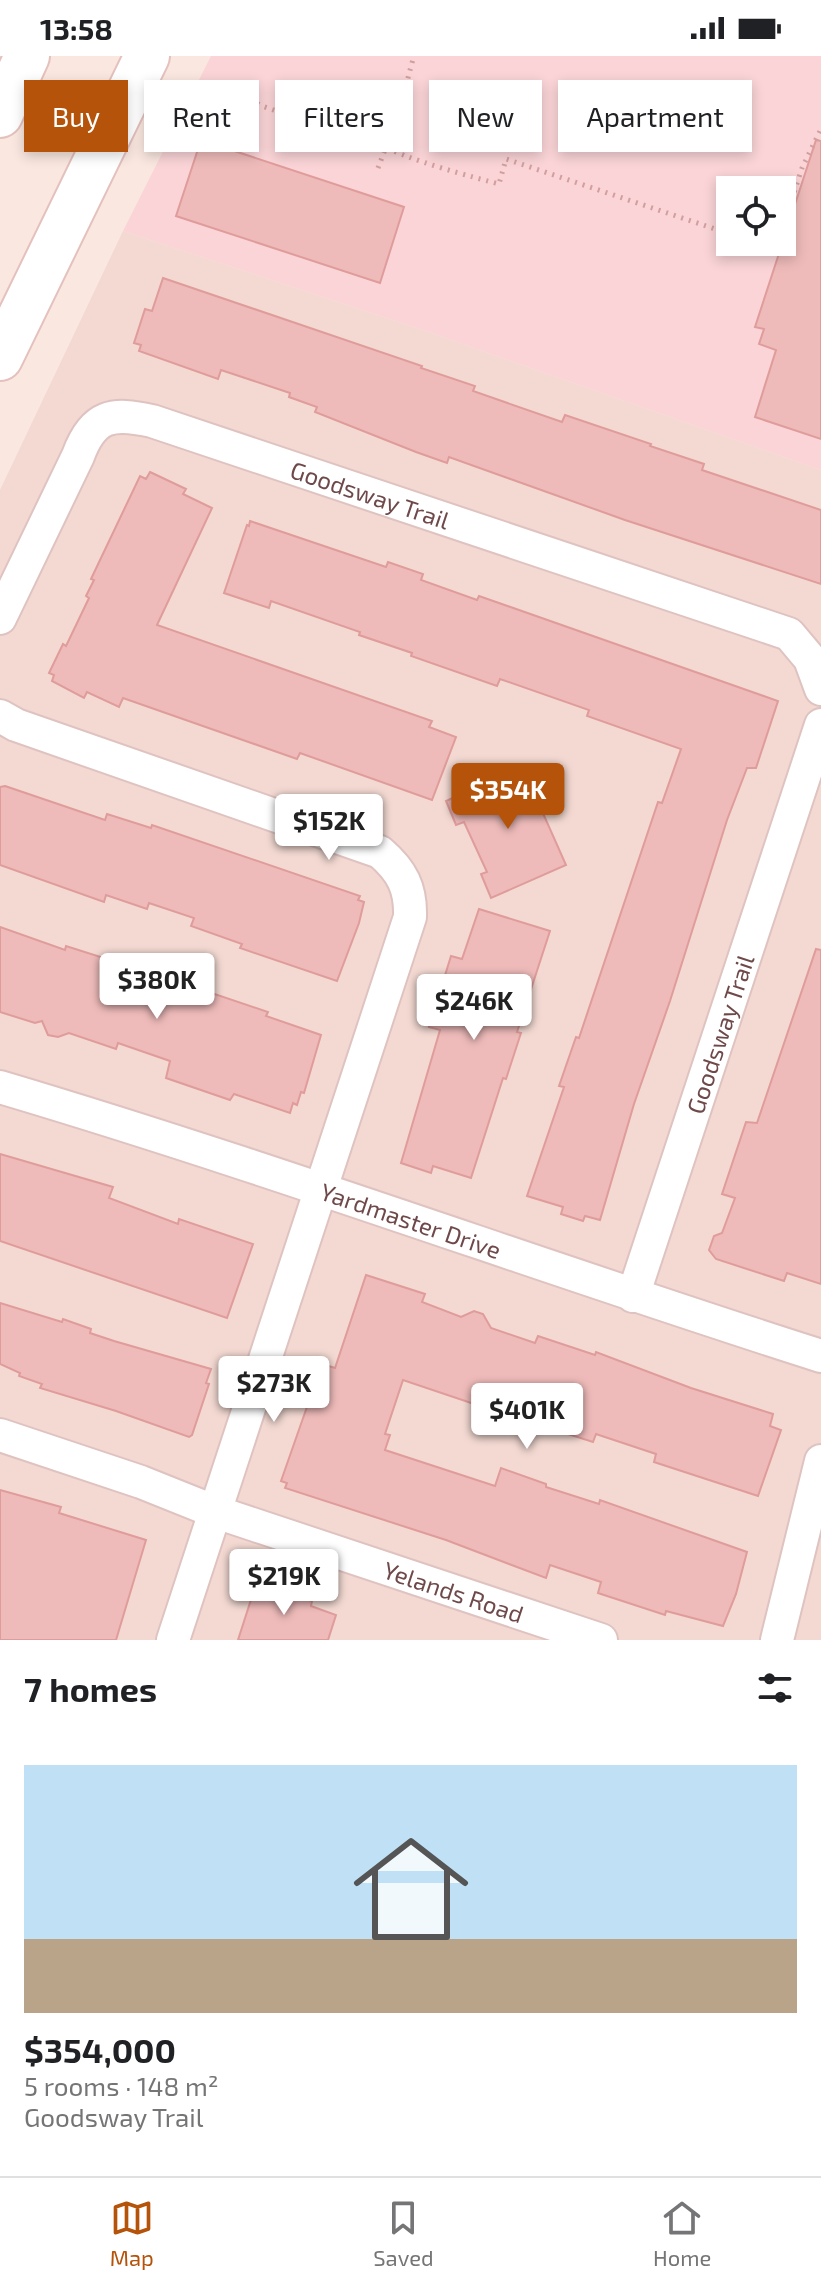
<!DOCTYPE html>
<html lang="en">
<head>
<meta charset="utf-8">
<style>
  :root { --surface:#fff; --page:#f6f6f6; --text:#202124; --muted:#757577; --line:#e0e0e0; --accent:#b45309 }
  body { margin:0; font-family:"Exo 2",sans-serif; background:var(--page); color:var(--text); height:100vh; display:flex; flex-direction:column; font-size:30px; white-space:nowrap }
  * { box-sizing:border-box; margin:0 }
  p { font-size:26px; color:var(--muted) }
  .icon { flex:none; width:44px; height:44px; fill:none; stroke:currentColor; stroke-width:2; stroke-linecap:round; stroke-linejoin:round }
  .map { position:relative; height:1584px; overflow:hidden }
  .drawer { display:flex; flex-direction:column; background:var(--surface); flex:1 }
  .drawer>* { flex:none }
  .top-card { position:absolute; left:24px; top:24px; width:774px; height:72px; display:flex; gap:16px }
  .buttons { position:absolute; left:716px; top:120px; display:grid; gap:16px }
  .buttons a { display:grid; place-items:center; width:80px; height:80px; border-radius:0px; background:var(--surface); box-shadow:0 4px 12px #0003; font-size:40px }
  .price { position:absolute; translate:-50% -68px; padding:0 18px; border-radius:8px; background:#fff; color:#222; font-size:26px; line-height:52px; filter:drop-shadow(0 2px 4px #0008) }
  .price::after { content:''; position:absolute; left:50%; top:48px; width:24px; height:18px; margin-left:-12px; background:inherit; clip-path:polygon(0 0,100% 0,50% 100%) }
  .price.selected { background:var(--accent); color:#fff }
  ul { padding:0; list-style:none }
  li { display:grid; align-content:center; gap:16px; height:424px; padding:0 24px }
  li+li { border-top:2px solid var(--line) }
  li span { display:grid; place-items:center; height:248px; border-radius:0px; color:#555 }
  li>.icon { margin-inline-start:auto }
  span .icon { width:144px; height:144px; fill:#fffc; stroke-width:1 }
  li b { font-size:34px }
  h2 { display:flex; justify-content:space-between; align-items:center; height:96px; padding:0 24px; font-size:34px }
  .tag { padding:0 28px; border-radius:0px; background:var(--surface); box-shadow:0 4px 12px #0003; font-size:28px; line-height:72px }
  .tag.selected { background:var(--accent); color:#fff }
  .status { display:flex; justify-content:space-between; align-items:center; height:56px; padding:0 40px; background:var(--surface); direction:ltr }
  .status svg { height:22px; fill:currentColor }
  .menu { display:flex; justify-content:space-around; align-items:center; height:112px; border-top:2px solid var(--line); background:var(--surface); font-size:22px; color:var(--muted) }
  .menu a { display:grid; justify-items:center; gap:4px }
  .menu .selected { color:var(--accent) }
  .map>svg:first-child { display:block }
</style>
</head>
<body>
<div class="status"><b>13:58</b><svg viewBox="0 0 49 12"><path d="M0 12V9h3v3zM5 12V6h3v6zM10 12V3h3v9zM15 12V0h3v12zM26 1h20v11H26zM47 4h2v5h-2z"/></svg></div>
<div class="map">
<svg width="821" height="1584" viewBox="0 0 821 1584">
  <rect width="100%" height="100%" fill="#fae7e0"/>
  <!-- residential -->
  <polygon fill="#f3d9d2" points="123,175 420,273 821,414 821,1584 0,1584 0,434"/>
  <!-- commercial -->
  <path fill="#fad4d7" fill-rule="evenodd" d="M 211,0 L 821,0 L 821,414 L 420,273 L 123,175 ZM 730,134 L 782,134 L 782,186 L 730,186 Z"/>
  <!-- building -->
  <g fill="#eebbba" stroke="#df9c9b" stroke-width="2">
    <polygon points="201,84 404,151 380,227 176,160"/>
    <polygon points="816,84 821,85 821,383 755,361 776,294 759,288 764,273 755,271"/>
    <polygon points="163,222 422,310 421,312 475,330 473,335 562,366 565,359 651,388 650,390 704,408 702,414 821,454 821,528 625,464 449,401 447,407 416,396 315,356 317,351 289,341 290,337 221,314 218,323 139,295 141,289 134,287 145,253 152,255"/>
    <polygon points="150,416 186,433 183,438 212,452 157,569 432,665 429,671 456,681 432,744 300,697 297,703 123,642 119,651 87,636 84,642 52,625 54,619 49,617 63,588 66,590 89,542 86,540 94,524 91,523 140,420 146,423"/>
    <polygon points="250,465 386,511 388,506 423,518 421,524 477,544 479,540 778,645 756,712 747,712 727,764 670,945 634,1048 600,1164 585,1160 583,1165 561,1158 563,1151 527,1140 564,1031 559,1030 576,981 579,982 658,746 662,747 681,693 587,660 589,654 500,623 497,630 411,600 412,597 359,579 360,576 271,545 269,552 224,537 247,469 249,470"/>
    <polygon points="522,710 566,809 491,842 481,818 487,816 464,766 456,769 446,745"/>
    <polygon points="5,730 105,764 107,758 151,772 152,769 360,840 358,844 364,846 359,867 337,925 240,892 242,888 191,870 194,862 149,847 147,853 106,839 104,846 0,809 0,731"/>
    <polygon points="479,853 550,875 517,976 521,977 506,1023 503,1022 471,1122 433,1110 431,1117 401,1107 440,974 429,971 451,900 462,903"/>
    <polygon points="0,871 65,894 66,890 176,925 268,956 266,960 321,979 304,1037 301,1036 297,1049 293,1047 290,1057 234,1038 230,1044 166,1022 170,1005 118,987 116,993 69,977 58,981 48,979 42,965 35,967 0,956"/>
    <polygon points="816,893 821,894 821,1228 787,1217 784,1225 716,1203 709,1194 714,1180 722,1177 735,1142 722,1138 746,1066 757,1067"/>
    <polygon points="0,1098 113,1131 109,1142 178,1168 179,1163 253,1188 227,1262 0,1185"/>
    <polygon points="366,1219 425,1238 422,1246 461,1261 474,1255 483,1258 491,1272 535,1287 538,1280 595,1299 596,1296 691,1332 773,1358 770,1370 781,1374 758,1440 654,1406 656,1398 596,1378 593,1386 546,1371 548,1367 485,1346 483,1351 403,1324 385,1378 390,1379 385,1394 495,1430 501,1412 546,1428 546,1431 599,1448 600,1444 747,1496 736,1538 723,1570 666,1555 665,1559 598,1537 601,1526 550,1509 546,1522 446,1484 285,1432 287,1427 281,1425 322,1308 335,1312"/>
    <polygon points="0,1247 62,1266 63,1263 91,1273 90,1277 114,1285 211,1313 206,1327 209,1328 192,1379 189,1381 116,1355 40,1332 42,1328 19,1320 20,1317 0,1308"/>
    <polygon points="0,1434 61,1451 59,1457 146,1484 116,1584 0,1584"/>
    <polygon points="257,1525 292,1536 291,1539 312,1545 311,1550 336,1559 328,1584 238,1584"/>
  </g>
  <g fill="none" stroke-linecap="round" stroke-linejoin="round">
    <defs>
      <g id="street">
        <path id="s1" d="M 0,562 L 78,400 C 93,359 112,356 152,365 L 789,578 L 810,603 L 821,633"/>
        <path d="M 0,660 L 16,669 L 380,796 C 402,815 411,832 410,861 L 173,1584"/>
        <path id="s2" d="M 0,1031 C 276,1113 547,1213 821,1300"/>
        <path id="s3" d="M 633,1240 L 821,669"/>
        <path id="s4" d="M 0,1379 L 141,1426 L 216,1456 L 601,1584"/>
        <polyline points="777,1584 821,1405"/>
      </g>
      <g id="secondary">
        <polyline points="0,59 27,0"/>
        <polyline points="0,302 147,0"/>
      </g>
    </defs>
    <!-- street casing -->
    <use href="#street" stroke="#dfc3c0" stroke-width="36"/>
    <!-- secondary casing -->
    <use href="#secondary" stroke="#e4c1bd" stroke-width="48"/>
    <!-- path -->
    <g stroke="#d29f9e" stroke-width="5" stroke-dasharray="2 6" stroke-linecap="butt">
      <path d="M 222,29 L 262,50 L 358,83 C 399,83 404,32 414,0"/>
      <path d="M 377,80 C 380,83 382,87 385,90 C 401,102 476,122 499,128 L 506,103 L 730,178"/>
      <polyline points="378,112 386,91"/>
      <polyline points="782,174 802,112 821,73"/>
      <polyline points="756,186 777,190 778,186"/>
    </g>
    <!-- street -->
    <use href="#street" stroke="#fff" stroke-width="32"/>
    <!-- secondary -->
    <use href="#secondary" stroke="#fff" stroke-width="44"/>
  </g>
  <g text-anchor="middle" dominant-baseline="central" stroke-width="6" stroke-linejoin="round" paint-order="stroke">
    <!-- street labels -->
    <g font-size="24" fill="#6f494a" stroke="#feebe6">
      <text stroke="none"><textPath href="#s1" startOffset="504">Goodsway Trail</textPath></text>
      <text stroke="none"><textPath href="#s3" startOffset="276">Goodsway Trail</textPath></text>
      <text stroke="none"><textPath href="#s2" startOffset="432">Yardmaster Drive</textPath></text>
      <text stroke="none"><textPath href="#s4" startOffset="480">Yelands Road</textPath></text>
    </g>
  </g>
</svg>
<div class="buttons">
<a><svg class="icon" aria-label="locate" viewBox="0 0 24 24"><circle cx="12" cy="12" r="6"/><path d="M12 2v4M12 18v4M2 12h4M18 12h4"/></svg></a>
</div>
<b class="price selected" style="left:508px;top:775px">$354K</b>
<b class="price" style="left:329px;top:806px">$152K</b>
<b class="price" style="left:157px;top:965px">$380K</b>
<b class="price" style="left:474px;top:986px">$246K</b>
<b class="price" style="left:274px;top:1368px">$273K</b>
<b class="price" style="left:527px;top:1395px">$401K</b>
<b class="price" style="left:284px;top:1561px">$219K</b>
<div class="top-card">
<a class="tag selected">Buy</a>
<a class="tag">Rent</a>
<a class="tag">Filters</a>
<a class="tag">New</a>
<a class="tag">Apartment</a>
</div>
</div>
<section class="drawer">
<h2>7 homes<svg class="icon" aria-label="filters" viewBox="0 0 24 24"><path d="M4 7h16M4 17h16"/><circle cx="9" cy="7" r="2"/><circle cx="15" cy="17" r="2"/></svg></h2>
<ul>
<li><span style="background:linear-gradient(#bfe0f5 70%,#b9a48a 0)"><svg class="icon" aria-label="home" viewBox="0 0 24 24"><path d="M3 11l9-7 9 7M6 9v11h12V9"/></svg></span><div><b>$354,000</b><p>5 rooms · 148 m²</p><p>Goodsway Trail</p></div></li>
</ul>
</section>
<nav class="menu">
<a class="selected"><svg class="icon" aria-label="map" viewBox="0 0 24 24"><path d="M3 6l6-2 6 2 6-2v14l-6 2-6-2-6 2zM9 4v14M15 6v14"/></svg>Map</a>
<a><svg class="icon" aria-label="saved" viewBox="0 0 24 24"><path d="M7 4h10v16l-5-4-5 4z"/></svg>Saved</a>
<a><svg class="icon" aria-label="home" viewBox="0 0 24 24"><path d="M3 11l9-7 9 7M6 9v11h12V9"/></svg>Home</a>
</nav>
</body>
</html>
